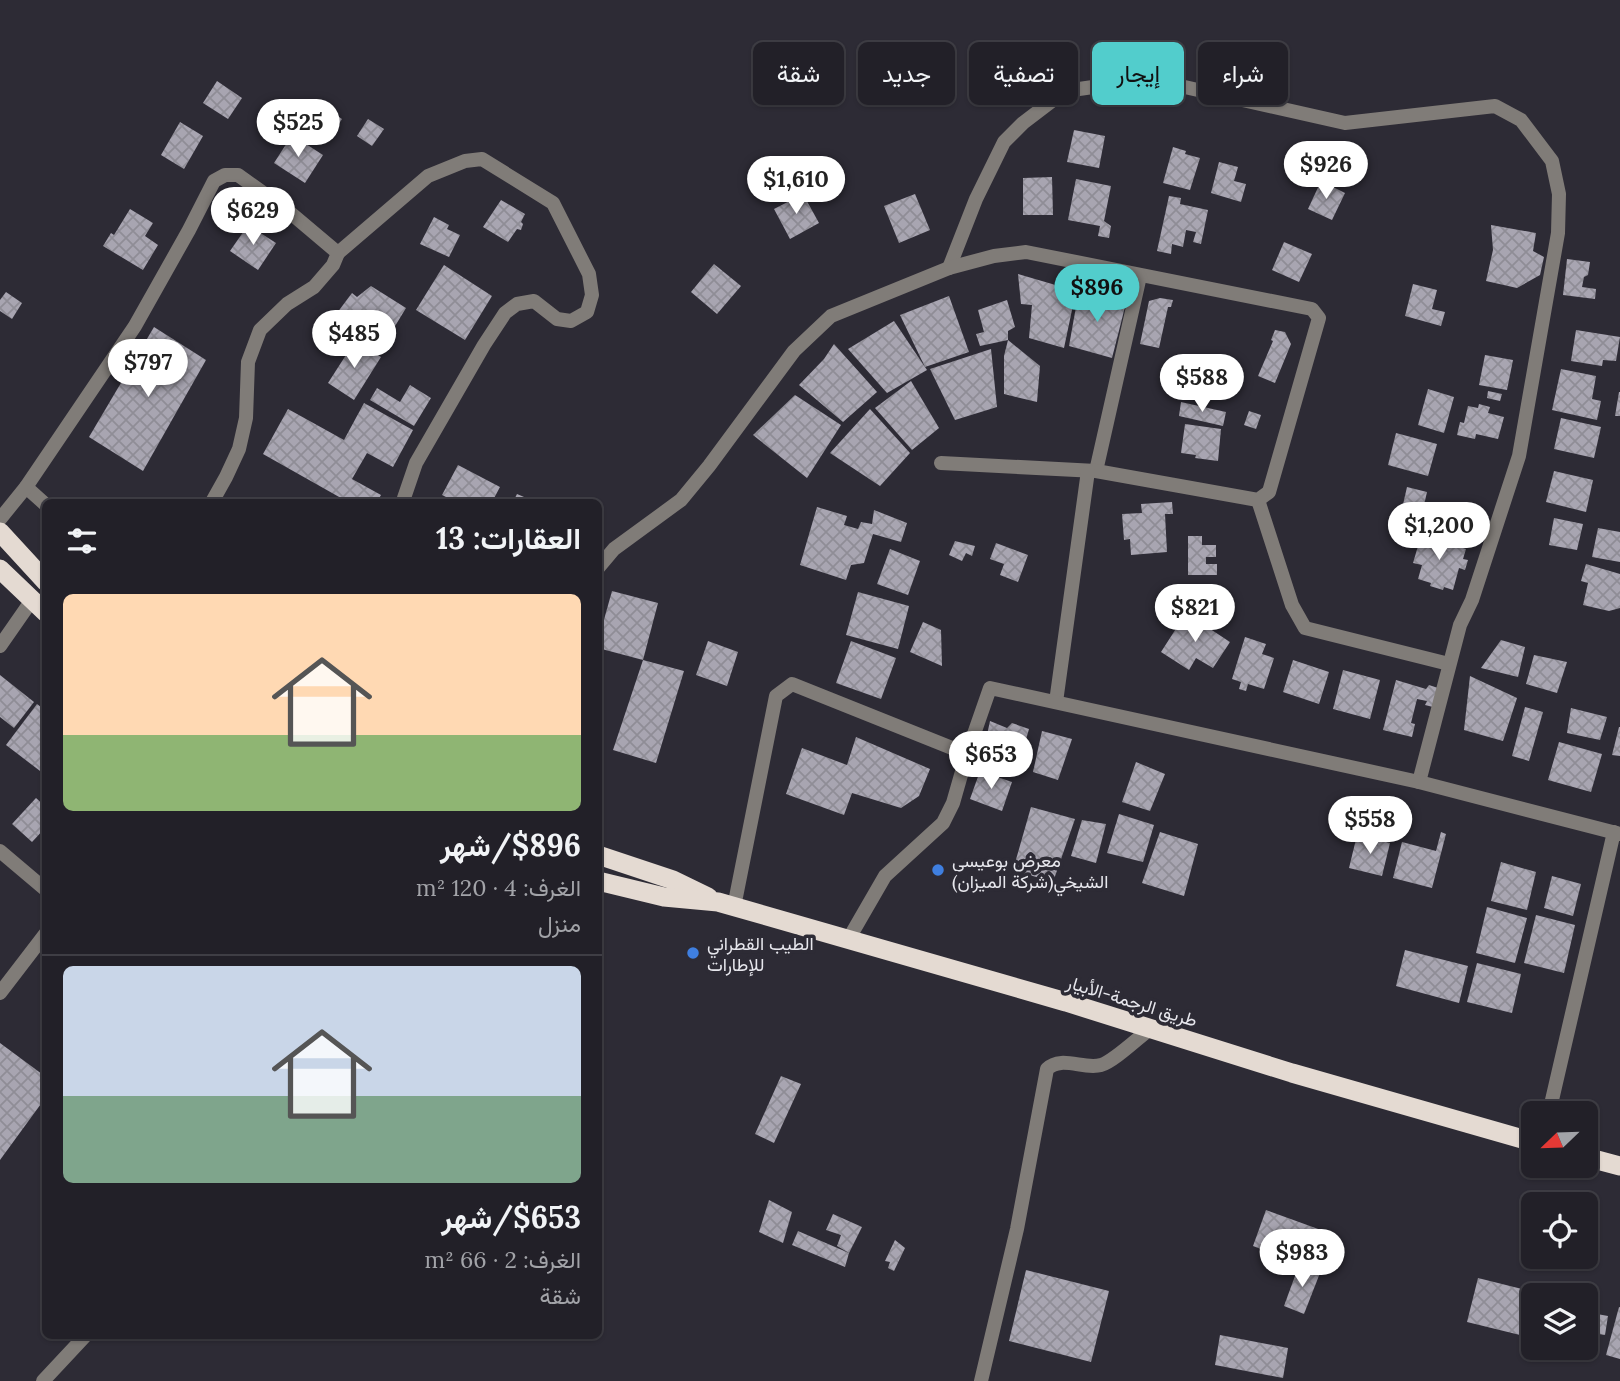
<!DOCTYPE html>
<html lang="ar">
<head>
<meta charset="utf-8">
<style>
  :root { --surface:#222028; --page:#2a2830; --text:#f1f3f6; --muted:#a2a3a8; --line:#3f3e45; --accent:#52cdcc }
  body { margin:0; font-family:Lora,Vazirmatn,serif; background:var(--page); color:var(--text); direction:rtl; height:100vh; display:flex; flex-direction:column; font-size:26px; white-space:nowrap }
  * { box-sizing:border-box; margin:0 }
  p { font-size:23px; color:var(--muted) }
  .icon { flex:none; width:38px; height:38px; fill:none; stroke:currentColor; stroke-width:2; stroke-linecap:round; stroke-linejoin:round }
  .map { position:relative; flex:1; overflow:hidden; direction:ltr }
  .drawer { position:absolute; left:42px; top:499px; width:560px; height:840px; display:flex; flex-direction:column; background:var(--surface); border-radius:10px; box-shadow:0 2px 5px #0004,0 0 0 2px var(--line); direction:rtl }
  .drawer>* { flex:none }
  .banner { position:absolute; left:623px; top:42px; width:665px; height:63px; direction:rtl; display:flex; gap:14px }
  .needle { width:46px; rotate:247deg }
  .fabs { position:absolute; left:1521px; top:1101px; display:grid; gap:14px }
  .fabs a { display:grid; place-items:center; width:77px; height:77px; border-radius:10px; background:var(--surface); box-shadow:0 2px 5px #0004,0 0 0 2px var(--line); font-size:35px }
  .price { position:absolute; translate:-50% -60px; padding:0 16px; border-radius:24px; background:#fff; color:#222; font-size:23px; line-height:46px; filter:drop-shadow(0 2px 4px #0008) }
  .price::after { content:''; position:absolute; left:50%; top:42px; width:21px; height:16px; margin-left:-10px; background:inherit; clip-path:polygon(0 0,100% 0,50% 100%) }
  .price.current { background:var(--accent); color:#111 }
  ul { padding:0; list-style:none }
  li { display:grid; align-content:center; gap:14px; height:371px; padding:0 21px }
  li+li { border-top:2px solid var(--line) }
  li span { display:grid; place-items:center; height:217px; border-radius:10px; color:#555 }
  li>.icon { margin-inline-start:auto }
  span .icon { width:126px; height:126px; fill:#fffc; stroke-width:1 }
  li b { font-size:30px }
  h2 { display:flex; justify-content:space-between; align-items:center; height:84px; padding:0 21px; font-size:30px }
  .pill { padding:0 24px; border-radius:10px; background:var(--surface); box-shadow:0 2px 5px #0004,0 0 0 2px var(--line); font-size:24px; line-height:63px }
  .pill.current { background:var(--accent); color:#111 }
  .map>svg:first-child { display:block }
</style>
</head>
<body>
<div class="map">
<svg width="1620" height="1381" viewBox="0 0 1620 1381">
  <defs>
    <pattern id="building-cross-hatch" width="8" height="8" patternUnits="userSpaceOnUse" patternTransform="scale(1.75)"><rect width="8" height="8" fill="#a8a5b1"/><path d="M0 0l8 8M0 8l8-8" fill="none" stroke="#8f8d96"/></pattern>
  </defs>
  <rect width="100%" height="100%" fill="#2d2b35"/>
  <!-- building -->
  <g fill="url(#building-cross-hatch)">
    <polygon points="217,81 242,98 228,119 203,103"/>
    <polygon points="318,103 342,119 328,141 304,125"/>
    <polygon points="368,119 384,129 372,146 357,136"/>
    <polygon points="180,122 203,136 184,169 161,155"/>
    <polygon points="1074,130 1105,136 1099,168 1067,162"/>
    <polygon points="292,135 323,155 305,183 274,163"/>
    <polygon points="1173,147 1186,151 1185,154 1200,158 1190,190 1163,183"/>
    <polygon points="1219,162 1238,167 1234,181 1246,184 1241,202 1211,193"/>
    <polygon points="1052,177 1053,215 1023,215 1023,178"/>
    <polygon points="1076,179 1111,186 1104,221 1111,226 1109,238 1098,236 1100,226 1068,220"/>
    <polygon points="1321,181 1345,193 1332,220 1308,209"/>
    <polygon points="803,194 819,223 790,239 774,209"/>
    <polygon points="915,194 930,230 899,243 884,206"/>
    <polygon points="1169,196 1181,198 1180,204 1208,210 1201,244 1193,242 1196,232 1186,230 1183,247 1172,244 1171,254 1157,251"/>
    <polygon points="501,200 525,214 521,222 523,224 521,230 517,229 508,242 483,227"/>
    <polygon points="130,209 153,223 145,236 158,245 143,270 103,246 111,233 114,235"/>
    <polygon points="434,217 449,225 447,229 460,235 449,257 420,244"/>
    <polygon points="248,225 276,243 258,270 230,251"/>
    <polygon points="1491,225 1536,233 1533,251 1544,257 1540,275 1517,288 1486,281 1493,250"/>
    <polygon points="1284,242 1312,254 1299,282 1272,270"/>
    <polygon points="1567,259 1590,262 1588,275 1584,277 1582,287 1596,289 1595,299 1563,295"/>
    <polygon points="714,264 741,286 717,314 691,292"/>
    <polygon points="444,265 492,296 465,340 416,310"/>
    <polygon points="1018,274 1076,291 1064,348 1029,338 1032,305 1021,304"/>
    <polygon points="1413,284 1437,290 1432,309 1445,312 1441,326 1405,316"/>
    <polygon points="371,286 406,308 386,341 352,320 343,324 334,317 352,293 357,297"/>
    <polygon points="1079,290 1126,303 1112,358 1069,346"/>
    <polygon points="6,292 22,303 12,319 0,311 0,300"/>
    <polygon points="949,296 969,352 925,367 900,315"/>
    <polygon points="1160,298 1173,300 1171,307 1168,307 1159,348 1140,344 1149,301"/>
    <polygon points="1007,300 1015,327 1008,331 1008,340 980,346 976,334 984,332 978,310"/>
    <polygon points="894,321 927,370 887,393 848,349"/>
    <polygon points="154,327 206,360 143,471 89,437"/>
    <polygon points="1275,330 1285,332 1291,344 1275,383 1258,376 1273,341 1271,340"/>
    <polygon points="1576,330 1620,337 1616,361 1603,360 1602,366 1571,361"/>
    <polygon points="1008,340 1040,366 1037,402 1004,394 1004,356"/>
    <polygon points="355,341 381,357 354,400 328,383"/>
    <polygon points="834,344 877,392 843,422 799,385 824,359"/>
    <polygon points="991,349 997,407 955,420 930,369"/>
    <polygon points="1485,355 1513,360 1507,390 1479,385"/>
    <polygon points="1561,369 1596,376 1592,399 1601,401 1597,420 1552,410"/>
    <polygon points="911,381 939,428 912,450 875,408"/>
    <polygon points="410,385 431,398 414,426 370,400 377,388 400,402"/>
    <polygon points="1428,389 1454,397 1444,433 1418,425"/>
    <polygon points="1488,391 1502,394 1500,401 1487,398"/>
    <polygon points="1619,392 1620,392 1620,416 1615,416"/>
    <polygon points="795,395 841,425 807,478 753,435"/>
    <polygon points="1181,402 1226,412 1223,426 1179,416"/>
    <polygon points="364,403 413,430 393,467 367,453 352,479 381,495 377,502 348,502 263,454 288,409 344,440"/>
    <polygon points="1479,404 1490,407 1488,413 1504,417 1498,439 1476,434 1475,439 1457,435 1460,422 1464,423 1468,406 1478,408"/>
    <polygon points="870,409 910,453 880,486 830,453"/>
    <polygon points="1249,411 1261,415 1256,429 1244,425"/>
    <polygon points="1561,418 1601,427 1594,458 1554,449"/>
    <polygon points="1185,424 1221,429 1218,461 1195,458 1196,455 1181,453"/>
    <polygon points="1396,433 1437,444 1428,476 1388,465"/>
    <polygon points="458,465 500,487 492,502 456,502 442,495"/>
    <polygon points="1554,471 1593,480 1586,512 1546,502"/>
    <polygon points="1407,487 1427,492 1419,527 1399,522"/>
    <polygon points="517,494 536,502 513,502"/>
    <polygon points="1172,502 1173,514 1165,514 1167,552 1131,555 1130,539 1124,540 1122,514 1142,513 1141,504"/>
    <polygon points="817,507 847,516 844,525 858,529 861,522 872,524 874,510 907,523 901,542 873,534 864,563 851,565 846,580 800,565"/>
    <polygon points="1554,518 1583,524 1577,550 1549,545"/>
    <polygon points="1598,528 1620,532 1620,562 1592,557"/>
    <polygon points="1423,529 1431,531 1429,537 1466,549 1463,559 1468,560 1465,570 1459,568 1453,590 1444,587 1443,590 1430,586 1431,583 1418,579 1422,565 1413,563"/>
    <polygon points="1188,536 1202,536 1202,545 1216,545 1216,557 1206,557 1206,564 1217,564 1217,575 1188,575"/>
    <polygon points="955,541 975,546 972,556 966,553 962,561 949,555"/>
    <polygon points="996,543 1028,555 1018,582 1000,575 1004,564 990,559"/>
    <polygon points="890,549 920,561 908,595 877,584"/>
    <polygon points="1586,564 1620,574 1620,608 1609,611 1583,605 1588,583 1581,581"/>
    <polygon points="612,591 658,603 643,660 598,648 598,641"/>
    <polygon points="858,592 909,606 898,649 846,635"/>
    <polygon points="1186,613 1230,642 1213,668 1196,658 1189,670 1161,652"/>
    <polygon points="923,622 941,630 942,666 910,652"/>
    <polygon points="1245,637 1266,644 1262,654 1274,658 1264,689 1248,684 1246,691 1239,689 1241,682 1232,679"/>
    <polygon points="1501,640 1525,647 1518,677 1481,668"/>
    <polygon points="708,641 738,652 727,686 696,675"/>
    <polygon points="851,641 896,658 881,699 836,683"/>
    <polygon points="1534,655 1567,662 1557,693 1526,684"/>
    <polygon points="643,660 684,671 656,763 613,750"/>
    <polygon points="1293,660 1329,672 1319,704 1283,692"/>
    <polygon points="1343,670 1380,680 1370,719 1333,709"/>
    <polygon points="0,675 34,702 14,728 0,717"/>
    <polygon points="1470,676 1517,698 1503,741 1464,730"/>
    <polygon points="1396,680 1426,689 1429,685 1438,688 1433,707 1425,705 1427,701 1417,699 1411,723 1415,724 1412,737 1383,730"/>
    <polygon points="37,704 46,711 46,772 44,774 6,745"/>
    <polygon points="1525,707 1543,712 1529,761 1512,756"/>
    <polygon points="1571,708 1607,717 1600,740 1567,733"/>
    <polygon points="990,721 1007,728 1012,723 1029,729 1016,775 997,768 999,752 985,744"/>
    <polygon points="1619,727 1620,727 1620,756 1612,755"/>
    <polygon points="1042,731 1072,739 1058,780 1033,772"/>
    <polygon points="856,737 930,769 919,796 901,808 852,793 844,815 786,794 802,748 847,765"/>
    <polygon points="1559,742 1602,754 1591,792 1548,780"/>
    <polygon points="1136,762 1165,774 1150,811 1122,802"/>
    <polygon points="980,771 1012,782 1002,811 970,799"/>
    <polygon points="36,798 46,807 46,827 32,842 12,824"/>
    <polygon points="1031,807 1075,819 1053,882 1013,870"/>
    <polygon points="1119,814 1154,825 1143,862 1107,853"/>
    <polygon points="1082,820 1106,824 1096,863 1071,856"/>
    <polygon points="1160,832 1198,844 1184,896 1142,883"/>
    <polygon points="1441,832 1446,834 1432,888 1393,878 1402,842 1436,851"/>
    <polygon points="1357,835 1390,843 1382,876 1349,868"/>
    <polygon points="1501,862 1536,872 1527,910 1491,901"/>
    <polygon points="1552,876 1581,884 1573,916 1544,908"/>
    <polygon points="1487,907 1527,918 1515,963 1476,953"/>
    <polygon points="1536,915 1575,925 1564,973 1524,963"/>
    <polygon points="1405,950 1468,966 1459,1003 1396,986"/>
    <polygon points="1477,963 1521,974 1512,1013 1467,1002"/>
    <polygon points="0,1043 46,1077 46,1097 0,1160"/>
    <polygon points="781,1076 801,1084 774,1143 755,1134"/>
    <polygon points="769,1200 792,1212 783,1243 759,1232"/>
    <polygon points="1266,1210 1332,1234 1319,1271 1253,1246"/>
    <polygon points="833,1214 862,1227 849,1253 837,1246 841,1235 826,1230"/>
    <polygon points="798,1231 849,1253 845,1267 792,1245"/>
    <polygon points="895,1240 905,1248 894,1271 888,1268 890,1262 885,1261"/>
    <polygon points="1299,1265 1320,1273 1304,1314 1284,1306"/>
    <polygon points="1026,1270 1109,1291 1091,1362 1009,1341"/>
    <polygon points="1478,1278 1530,1291 1520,1335 1467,1322"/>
    <polygon points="1619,1307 1620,1307 1620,1359 1606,1355"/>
    <polygon points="1586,1312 1608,1316 1605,1335 1586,1332"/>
    <polygon points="1220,1335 1288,1348 1283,1378 1215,1365"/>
  </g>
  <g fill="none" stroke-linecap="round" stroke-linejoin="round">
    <!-- minor -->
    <g stroke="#807c78" stroke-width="14">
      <polyline points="338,253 428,176 465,161 482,159 553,203 589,274 592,295 587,312 571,321 557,319 534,301 517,304 505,313 484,345 416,463 404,498"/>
      <polyline points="949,268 976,199 1004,142 1023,123 1065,91 1149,79 1345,123 1495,106 1521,120 1552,161 1559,194 1558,233 1519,456 1472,600 1460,625 1419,782"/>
      <polyline points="1096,471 1140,276"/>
      <polyline points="26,487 46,505"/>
      <polyline points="1258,500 1292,605 1305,628 1449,664"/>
      <polyline points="0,519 26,487 135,326 189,230 214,181 225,175 238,175 287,210 338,253 333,265 314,287 287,304 260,330 248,362 246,418 239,449 226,477 212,502"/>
      <polyline points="598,568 614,549 681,500 709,466 794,351 831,316 949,268 994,256 1026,252 1312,309 1319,318 1269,492 1258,500 1096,471 941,463"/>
      <polyline points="0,646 32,600"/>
      <polyline points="1056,702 1088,471"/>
      <polyline points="0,851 46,890"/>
      <polyline points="734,907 776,696 792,684 967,754"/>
      <polyline points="848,940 885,876 943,823 953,803 967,754 990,688 1419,782 1620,834"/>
      <polyline points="0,993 46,933"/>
      <polyline points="1549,1113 1614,832"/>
      <polyline points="43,1381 86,1335"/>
      <path d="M 981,1381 L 1017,1229 L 1047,1069 C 1061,1055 1084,1070 1101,1065 C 1113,1062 1139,1037 1150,1029"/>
    </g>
    <!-- trunk -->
    <g stroke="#e4dad2" stroke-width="19">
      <polyline points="0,532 46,582"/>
      <polyline points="0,569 46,613"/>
      <polyline points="598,855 673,880 708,897"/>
      <polyline points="598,881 664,897 718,902 1066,1002 1292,1073 1533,1142"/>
      <polyline points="1586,1157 1620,1166"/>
    </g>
  </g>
  <!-- markers -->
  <g fill="#3f7fe0" stroke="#2d2b35" stroke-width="2.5">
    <circle cx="938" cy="870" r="7"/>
    <circle cx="693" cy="953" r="7"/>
  </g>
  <g text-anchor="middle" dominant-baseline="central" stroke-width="7" stroke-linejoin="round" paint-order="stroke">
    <!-- poi labels -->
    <g font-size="18" fill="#e7e7ed" stroke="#2d2b35" text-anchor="start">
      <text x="952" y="860">معرض بوعيسى<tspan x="952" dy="21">الشيخي(شركة الميزان)</tspan></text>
      <text x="707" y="943">الطيب القطراني<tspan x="707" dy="21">للإطارات</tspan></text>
    </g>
    <!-- street labels -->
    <g font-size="18" fill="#e7e7ed" stroke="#2d2b35">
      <text transform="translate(1132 1001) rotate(17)">طريق الرجمة-الأبيار</text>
    </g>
  </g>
</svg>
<div class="fabs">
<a><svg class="needle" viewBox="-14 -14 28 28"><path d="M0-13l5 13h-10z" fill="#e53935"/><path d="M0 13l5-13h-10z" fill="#a2a3a8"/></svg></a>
<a><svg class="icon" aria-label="locate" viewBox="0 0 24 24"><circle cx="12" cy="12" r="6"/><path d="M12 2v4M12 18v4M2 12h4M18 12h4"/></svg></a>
<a><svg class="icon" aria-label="layers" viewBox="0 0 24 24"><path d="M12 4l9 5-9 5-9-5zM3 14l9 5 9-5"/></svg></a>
</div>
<b class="price" style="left:298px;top:159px">$525</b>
<b class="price" style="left:1326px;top:201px">$926</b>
<b class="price" style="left:796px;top:216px">$1,610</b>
<b class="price" style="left:253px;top:247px">$629</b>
<b class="price current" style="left:1097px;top:324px">$896</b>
<b class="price" style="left:354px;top:370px">$485</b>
<b class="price" style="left:148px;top:399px">$797</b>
<b class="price" style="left:1202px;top:414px">$588</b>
<b class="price" style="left:1439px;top:562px">$1,200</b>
<b class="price" style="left:1195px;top:644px">$821</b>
<b class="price" style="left:991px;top:791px">$653</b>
<b class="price" style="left:1370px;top:856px">$558</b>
<b class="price" style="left:1302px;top:1289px">$983</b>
<div class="banner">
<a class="pill">شراء</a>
<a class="pill current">إيجار</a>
<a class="pill">تصفية</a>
<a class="pill">جديد</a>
<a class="pill">شقة</a>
</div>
<section class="drawer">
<h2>العقارات: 13<svg class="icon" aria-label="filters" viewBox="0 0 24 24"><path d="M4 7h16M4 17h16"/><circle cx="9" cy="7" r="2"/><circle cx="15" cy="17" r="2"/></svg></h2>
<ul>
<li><span style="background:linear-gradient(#ffd9b3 65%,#8fb573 0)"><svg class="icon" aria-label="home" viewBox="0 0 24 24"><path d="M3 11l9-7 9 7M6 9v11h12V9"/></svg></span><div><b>$896/شهر</b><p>الغرف: 4 · 120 m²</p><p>منزل</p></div></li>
<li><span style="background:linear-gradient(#c9d6e8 60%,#7fa58c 0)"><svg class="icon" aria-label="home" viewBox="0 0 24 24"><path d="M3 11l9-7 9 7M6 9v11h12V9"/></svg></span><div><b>$653/شهر</b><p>الغرف: 2 · 66 m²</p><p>شقة</p></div></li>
</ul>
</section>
</div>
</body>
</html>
